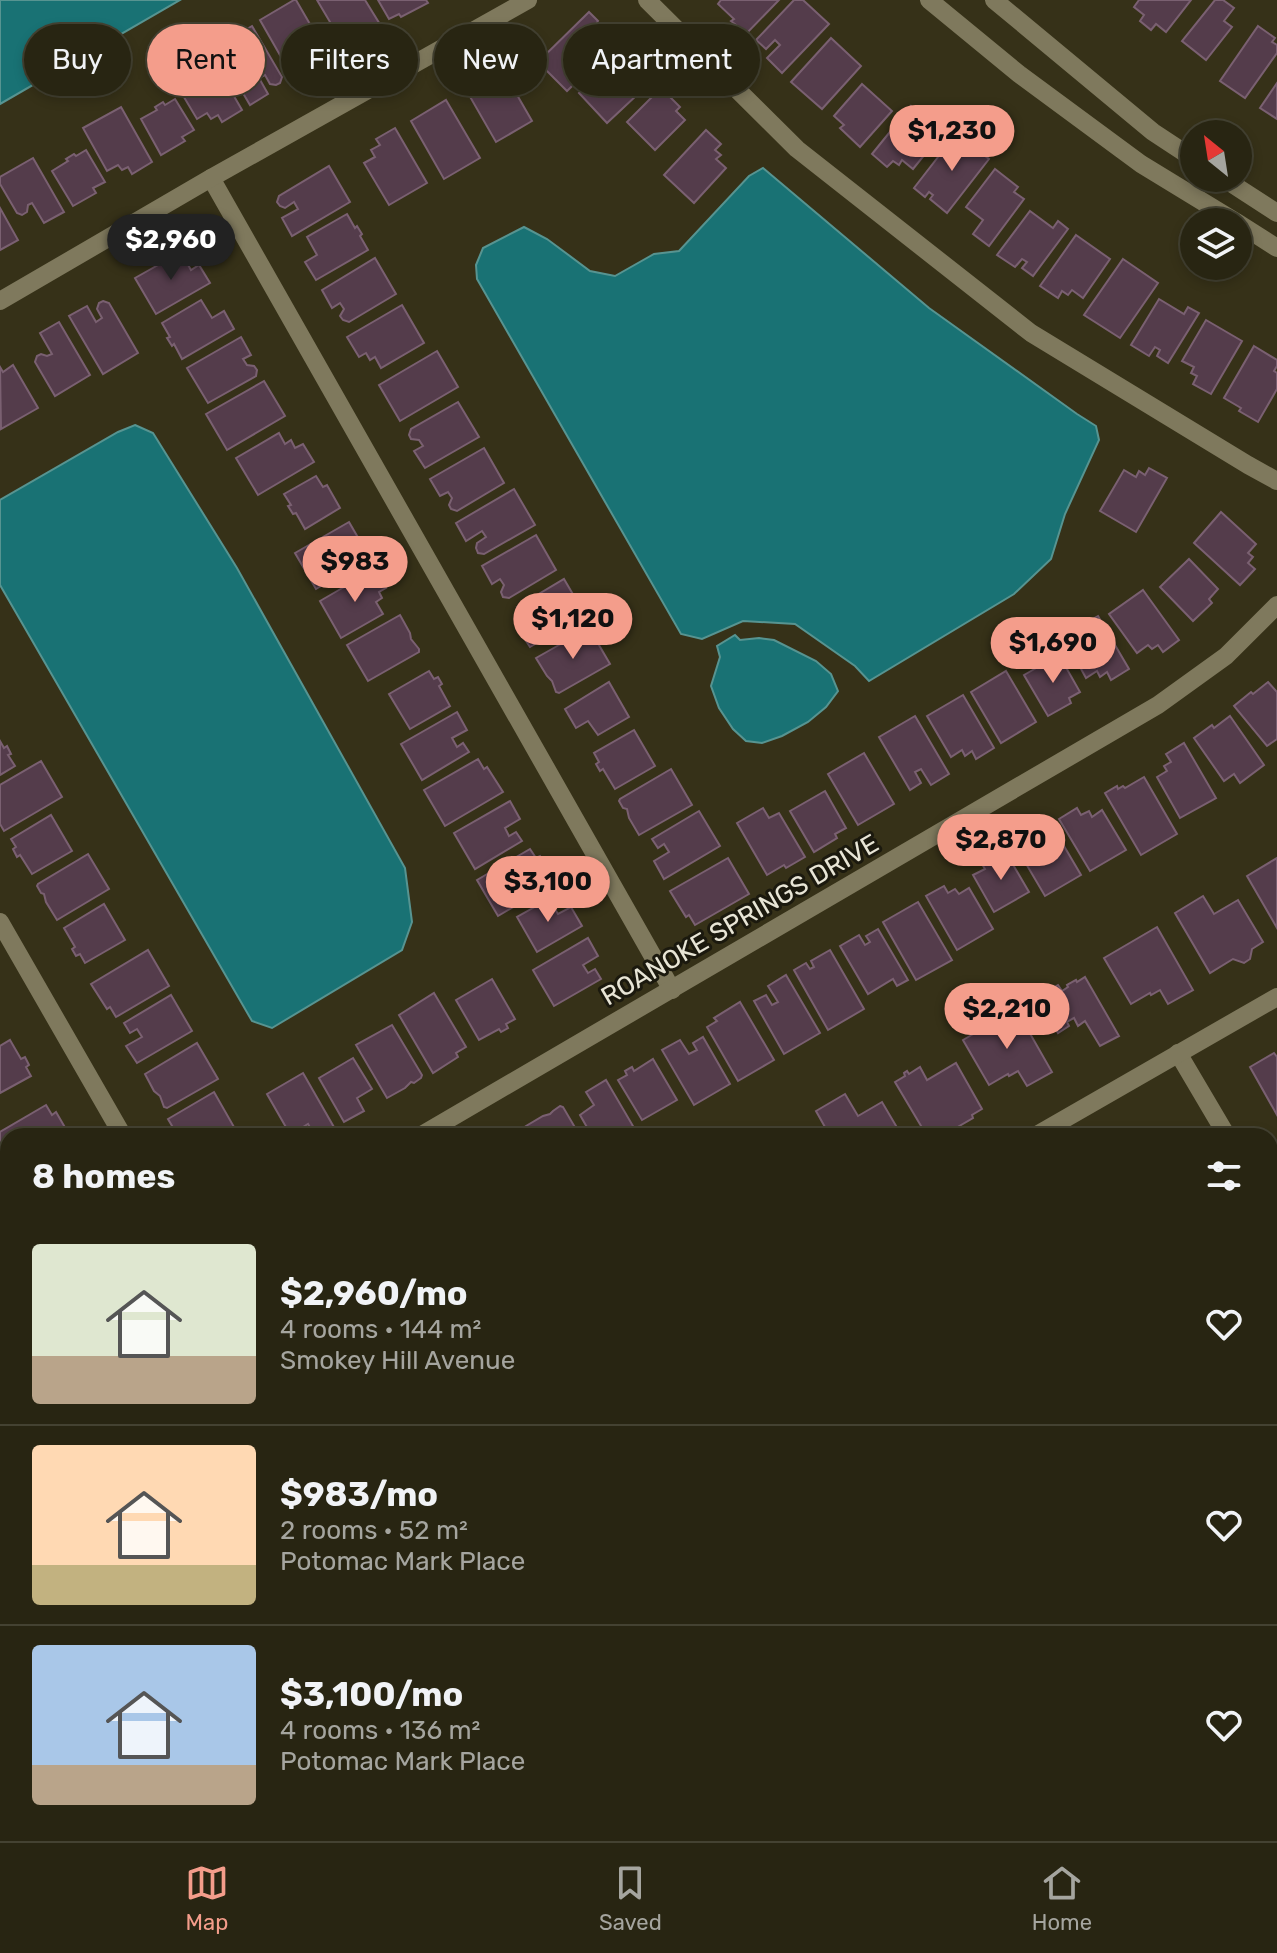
<!DOCTYPE html>
<html lang="en">
<head>
<meta charset="utf-8">
<style>
  :root { --surface:#282512; --page:#302d1b; --text:#f1f3f6; --muted:#a5a59f; --line:#444232; --accent:#f49d8b }
  body { margin:0; font-family:Rubik,sans-serif; background:var(--page); color:var(--text); height:100vh; display:flex; flex-direction:column; font-size:30px; white-space:nowrap }
  * { box-sizing:border-box; margin:0 }
  p { font-size:26px; color:var(--muted) }
  .icon { flex:none; width:44px; height:44px; fill:none; stroke:currentColor; stroke-width:2; stroke-linecap:round; stroke-linejoin:round }
  .map { position:relative; flex:1; overflow:hidden }
  .details { position:absolute; left:0px; top:1128px; width:1278px; height:714px; display:flex; flex-direction:column; background:var(--surface); border-radius:24px 24px 0 0; box-shadow:0 4px 12px #0003,0 0 0 2px var(--line) }
  .details>* { flex:none }
  .hud { position:absolute; left:24px; top:24px; width:800px; height:72px; display:flex; gap:16px }
  .needle { width:52px; rotate:330deg }
  .fabs { position:absolute; left:1180px; top:120px; display:grid; gap:16px }
  .fabs a { display:grid; place-items:center; width:72px; height:72px; border-radius:50%; background:var(--surface); box-shadow:0 4px 12px #0003,0 0 0 2px var(--line); font-size:40px }
  .price { position:absolute; translate:-50% -68px; padding:0 18px; border-radius:28px; background:var(--accent); color:#111; font-size:26px; line-height:52px; filter:drop-shadow(0 2px 4px #0008) }
  .price::after { content:''; position:absolute; left:50%; top:48px; width:24px; height:18px; margin-left:-12px; background:inherit; clip-path:polygon(0 0,100% 0,50% 100%) }
  .price.active { background:#222; color:#fff }
  ul { padding:0; list-style:none }
  li { display:flex; align-items:center; gap:24px; height:200px; padding:0 32px }
  li+li { border-top:2px solid var(--line) }
  li span { display:grid; place-items:center; flex:none; width:224px; height:160px; border-radius:8px; color:#555 }
  li>.icon { margin-inline-start:auto }
  span .icon { width:96px; height:96px; fill:#fffc; stroke-width:1 }
  li b { font-size:34px }
  h2 { display:flex; justify-content:space-between; align-items:center; height:96px; padding:0 32px; font-size:34px }
  .pill { padding:0 28px; border-radius:36px; background:var(--surface); box-shadow:0 4px 12px #0003,0 0 0 2px var(--line); font-size:28px; line-height:72px }
  .pill.active { background:var(--accent); color:#111 }
  .tab-bar { display:flex; justify-content:space-around; align-items:center; height:112px; border-top:2px solid var(--line); background:var(--surface); font-size:22px; color:var(--muted) }
  .tab-bar a { display:grid; justify-items:center; gap:4px }
  .tab-bar .active { color:var(--accent) }
  .map>svg:first-child { display:block }
</style>
</head>
<body>
<div class="map">
<svg width="1277" height="1841" viewBox="0 0 1277 1841">
  <rect width="100%" height="100%" fill="#363118"/>
  <!-- built -->
  <polygon fill="#413b19" points="0,1346 8,1360 8,1733 0,1738"/>
  <!-- green -->
  <g fill="#264d3c">
    <polygon points="1276,1532 1277,1621 1270,1630 1270,1535"/>
    <polygon points="8,1772 8,1834 333,1834 337,1841 0,1841 0,1777"/>
    <rect x="392" y="1834" width="209" height="7"/>
    <polygon points="663,1834 1139,1834 1131,1841 661,1841"/>
  </g>
  <!-- water -->
  <g fill="#197274" stroke="#579491" stroke-width="2">
    <polygon points="0,0 180,0 0,104"/>
    <polygon points="763,168 929,308 1077,414 1096,426 1099,440 1065,514 1051,559 1014,594 869,681 855,666 795,624 743,621 702,639 681,634 477,279 476,265 483,248 524,227 547,239 590,271 615,276 654,254 679,251 749,176"/>
    <polygon points="135,425 153,433 237,568 405,868 412,922 402,950 272,1028 252,1021 0,585 0,500 118,432"/>
    <polygon points="735,635 740,640 759,638 774,640 816,661 831,674 838,691 826,707 808,722 782,736 762,743 746,741 733,729 719,708 711,686 720,657 717,646"/>
    <polygon points="1277,1680 1277,1841 1261,1841 1220,1834 1270,1834 1270,1687"/>
  </g>
  <!-- building -->
  <g fill="#543c4b" stroke="#7a6071" stroke-width="2">
    <polygon points="294,0 296,0 329,57 293,78 260,20"/>
    <polygon points="317,0 365,0 381,26 380,29 373,34 368,34 364,39 346,49"/>
    <polygon points="378,0 426,0 428,3 401,17 399,14 389,19"/>
    <polygon points="721,0 779,0 743,37 734,28 736,25 731,21 734,19 718,4"/>
    <polygon points="794,0 803,0 829,24 782,73 767,58 780,45 775,40 766,49 756,40"/>
    <polygon points="1139,0 1191,0 1166,32 1156,24 1151,30 1140,21 1144,15 1134,7"/>
    <polygon points="1215,0 1223,0 1234,8 1224,21 1232,27 1206,60 1182,41"/>
    <polygon points="589,12 598,21 596,24 600,28 598,30 613,46 567,91 538,62"/>
    <polygon points="252,26 282,77 280,83 276,85 270,84 265,75 259,78 268,94 250,105 216,47"/>
    <polygon points="1258,26 1275,38 1272,42 1277,45 1277,53 1245,98 1220,81"/>
    <polygon points="831,38 861,66 822,109 791,82"/>
    <polygon points="210,55 242,110 222,122 218,115 211,119 207,113 197,119 172,77"/>
    <polygon points="613,60 622,70 626,65 631,71 638,64 653,80 607,123 579,93"/>
    <polygon points="505,74 532,121 496,142 465,88 483,78 487,85"/>
    <polygon points="1277,83 1277,119 1260,108"/>
    <polygon points="862,84 892,111 860,147 840,128 844,125 834,116"/>
    <polygon points="661,88 680,107 676,111 685,120 655,150 627,122"/>
    <polygon points="175,99 194,130 182,137 185,141 161,155 141,119 157,110 155,107 163,102 165,105"/>
    <polygon points="446,100 480,158 444,179 411,121"/>
    <polygon points="911,106 943,132 913,169 902,160 899,165 893,161 887,167 872,154"/>
    <polygon points="121,107 152,162 132,174 128,167 122,170 118,165 107,171 83,128"/>
    <polygon points="395,128 427,183 389,205 364,163 375,157 371,150 380,145 376,139"/>
    <polygon points="706,130 721,144 715,150 721,155 716,159 726,168 694,203 664,175"/>
    <polygon points="956,134 989,159 947,213 930,199 933,195 929,192 925,197 914,188"/>
    <polygon points="86,150 105,182 93,188 96,193 73,206 52,171 68,161 66,159 74,154 76,156"/>
    <polygon points="33,158 64,212 44,223 32,203 28,205 27,212 22,215 17,213 0,184 0,177"/>
    <polygon points="329,166 350,202 292,236 282,218 298,209 294,202 285,208 280,206 277,202 279,196"/>
    <polygon points="995,169 1018,187 1014,192 1024,199 989,246 973,234 983,220 966,207"/>
    <polygon points="0,208 18,240 0,250"/>
    <polygon points="1030,211 1053,228 1058,221 1068,229 1033,276 1022,268 1027,262 1022,259 1015,267 997,255"/>
    <polygon points="347,214 355,228 357,226 362,234 360,236 368,250 316,280 305,262 317,255 307,237"/>
    <polygon points="1076,235 1110,259 1083,298 1072,290 1068,295 1062,291 1058,298 1040,286"/>
    <polygon points="183,251 188,252 191,257 187,263 191,270 199,265 210,283 156,314 135,278"/>
    <polygon points="375,258 396,294 349,322 343,320 340,316 344,309 340,303 332,308 322,290"/>
    <polygon points="1123,259 1158,283 1120,338 1084,315"/>
    <polygon points="1159,299 1184,314 1188,307 1199,313 1168,363 1157,356 1160,350 1155,347 1149,356 1131,345"/>
    <polygon points="201,300 212,318 224,311 234,329 182,359 174,344 172,346 167,338 170,337 162,323"/>
    <polygon points="103,301 109,303 138,353 103,374 69,316 87,306 96,322 102,318 97,309 99,303"/>
    <polygon points="402,305 424,343 381,368 375,357 370,360 366,353 359,357 347,337"/>
    <polygon points="1206,320 1242,341 1211,394 1193,384 1197,376 1191,373 1194,367 1182,361"/>
    <polygon points="59,322 90,375 55,396 35,362 37,356 41,354 47,356 52,354 40,333"/>
    <polygon points="241,337 251,355 243,359 247,365 254,366 257,370 256,376 208,403 187,368"/>
    <polygon points="1254,346 1277,360 1277,366 1274,371 1277,373 1277,389 1258,422 1239,411 1241,408 1224,398"/>
    <polygon points="437,351 458,387 400,421 379,385"/>
    <polygon points="13,365 38,408 1,429 0,367 3,372"/>
    <polygon points="264,381 285,416 227,450 206,414"/>
    <polygon points="458,402 479,437 425,468 414,451 423,446 419,440 411,439 409,435 411,429"/>
    <polygon points="279,433 285,444 291,440 295,448 303,444 314,462 258,495 236,458"/>
    <polygon points="484,448 504,483 457,511 451,509 449,505 452,498 448,492 440,496 430,479"/>
    <polygon points="1149,468 1167,478 1136,532 1100,511 1124,470 1136,477 1139,471 1145,475"/>
    <polygon points="316,476 323,487 327,485 340,508 305,529 296,513 293,514 288,506 291,505 284,494"/>
    <polygon points="514,489 535,525 484,554 478,553 476,548 477,543 486,537 482,531 466,541 456,523"/>
    <polygon points="1221,512 1256,544 1248,553 1253,557 1248,563 1255,569 1240,585 1194,543"/>
    <polygon points="349,522 360,541 340,553 342,558 349,558 351,563 350,569 316,589 295,553"/>
    <polygon points="536,535 556,570 509,598 503,597 501,592 504,585 500,579 492,584 482,566"/>
    <polygon points="1189,559 1218,589 1209,599 1212,603 1193,621 1160,587"/>
    <polygon points="375,569 386,588 379,592 382,598 376,602 383,614 341,638 320,601"/>
    <polygon points="564,579 585,615 530,647 519,630 535,621 530,613 523,617 517,607"/>
    <polygon points="1143,590 1179,640 1163,652 1158,645 1152,649 1148,645 1137,653 1109,614"/>
    <polygon points="400,615 410,633 411,639 419,649 419,652 368,681 347,645"/>
    <polygon points="1098,616 1129,669 1111,680 1107,672 1100,677 1097,671 1086,678 1063,636"/>
    <polygon points="589,628 610,664 559,693 556,692 552,681 547,676 536,658"/>
    <polygon points="1059,655 1080,692 1069,698 1071,703 1048,716 1024,675"/>
    <polygon points="429,671 434,679 438,677 442,684 439,686 450,706 410,729 389,694"/>
    <polygon points="1006,671 1036,722 1001,743 971,692"/>
    <polygon points="609,682 629,717 598,735 588,721 576,728 565,709"/>
    <polygon points="1268,682 1277,692 1277,739 1267,746 1234,706 1251,692 1253,694"/>
    <polygon points="963,695 994,748 976,759 972,751 965,756 962,750 951,757 927,716"/>
    <polygon points="457,712 467,730 452,738 457,747 463,743 469,752 422,780 401,744"/>
    <polygon points="915,716 949,774 931,785 921,769 915,772 921,783 910,790 879,737"/>
    <polygon points="1230,716 1264,765 1240,783 1234,774 1224,781 1194,738 1212,725 1214,728"/>
    <polygon points="634,730 655,766 615,789 603,769 600,771 596,764 599,762 594,753"/>
    <polygon points="0,741 4,748 7,746 11,754 8,755 15,766 0,775"/>
    <polygon points="1184,743 1216,798 1180,818 1157,777 1167,771 1164,766 1171,762 1166,754"/>
    <polygon points="864,753 894,804 858,825 828,774"/>
    <polygon points="478,759 484,769 487,767 503,792 445,826 424,790"/>
    <polygon points="41,761 62,797 4,831 0,824 0,785"/>
    <polygon points="671,769 692,805 639,835 629,818 627,809 623,808 619,801 620,799"/>
    <polygon points="1144,777 1177,834 1141,855 1105,793 1117,786 1118,789 1123,786 1125,788"/>
    <polygon points="825,791 846,828 835,834 837,838 814,852 790,811"/>
    <polygon points="510,801 520,819 505,828 509,836 516,832 522,841 475,869 454,833"/>
    <polygon points="763,808 769,818 779,813 805,857 786,868 784,865 767,875 737,823"/>
    <polygon points="1077,808 1081,815 1089,811 1092,817 1102,810 1126,850 1090,871 1059,819"/>
    <polygon points="699,811 720,846 664,879 654,861 669,852 664,844 658,848 652,839"/>
    <polygon points="51,815 72,851 32,874 20,855 17,857 13,849 16,847 11,839"/>
    <polygon points="1051,824 1081,875 1045,896 1015,845"/>
    <polygon points="530,849 536,858 540,856 545,864 556,882 498,916 477,880"/>
    <polygon points="1005,851 1029,892 994,912 973,875 985,869 982,864"/>
    <polygon points="88,854 109,889 57,920 46,902 44,894 41,893 37,886 38,884"/>
    <polygon points="728,858 749,894 695,925 689,915 686,917 670,891"/>
    <polygon points="1277,858 1277,928 1247,876"/>
    <polygon points="944,886 948,893 955,889 959,894 969,888 993,929 957,950 926,896"/>
    <polygon points="1203,896 1214,914 1238,900 1263,942 1252,949 1250,959 1244,963 1233,959 1210,973 1175,913"/>
    <polygon points="549,899 558,914 571,907 582,926 537,952 517,917"/>
    <polygon points="918,902 952,960 916,980 883,922"/>
    <polygon points="104,904 125,940 85,963 80,954 76,956 72,949 75,947 64,928"/>
    <polygon points="1157,927 1193,990 1168,1004 1160,990 1151,995 1150,993 1131,1004 1104,958"/>
    <polygon points="878,929 908,980 897,986 893,979 868,994 840,946 859,935 865,945 870,942 866,936"/>
    <polygon points="588,938 598,956 583,965 588,973 595,969 601,979 554,1006 533,970"/>
    <polygon points="148,950 169,986 116,1017 110,1007 107,1009 91,984"/>
    <polygon points="830,950 864,1009 828,1030 794,970 806,963 810,969 814,967 811,961"/>
    <polygon points="786,975 820,1033 784,1054 754,1001 766,995 772,1005 778,1002 768,986"/>
    <polygon points="1085,977 1119,1036 1100,1046 1085,1021 1078,1026 1074,1018 1067,1022 1069,1026 1058,1033 1037,997 1058,985 1062,991 1068,987 1067,985 1076,980 1077,982"/>
    <polygon points="492,979 515,1019 506,1024 508,1028 501,1032 499,1029 479,1040 456,1000"/>
    <polygon points="434,993 466,1047 456,1053 458,1057 433,1073 399,1015"/>
    <polygon points="171,995 192,1031 137,1063 126,1046 142,1037 137,1029 130,1033 124,1023"/>
    <polygon points="740,1002 774,1060 738,1081 707,1027 717,1021 714,1018"/>
    <polygon points="1016,1009 1052,1072 1027,1086 1018,1071 1009,1076 1008,1074 989,1085 963,1040"/>
    <polygon points="392,1025 422,1075 421,1078 414,1083 411,1082 405,1088 387,1098 356,1045"/>
    <polygon points="703,1037 730,1084 694,1105 662,1050 680,1040 689,1054 697,1050 693,1043"/>
    <polygon points="10,1040 21,1059 25,1057 29,1065 26,1067 31,1076 0,1093 0,1046"/>
    <polygon points="197,1043 218,1079 167,1108 164,1107 160,1096 154,1091 145,1074"/>
    <polygon points="1274,1053 1277,1057 1277,1115 1250,1067"/>
    <polygon points="353,1058 372,1089 357,1098 364,1111 344,1122 319,1078"/>
    <polygon points="653,1059 677,1100 642,1120 618,1080 627,1075 625,1071 632,1067 634,1071"/>
    <polygon points="956,1063 982,1109 972,1115 973,1118 942,1136 927,1136 895,1082 905,1076 904,1073 907,1071 909,1074 920,1067 927,1080"/>
    <polygon points="303,1073 335,1129 323,1136 315,1136 308,1124 300,1129 304,1136 291,1136 267,1094"/>
    <polygon points="606,1080 633,1126 615,1136 592,1136 580,1115 594,1105 586,1092"/>
    <polygon points="214,1092 234,1127 218,1136 196,1136 193,1131 184,1136 178,1136 168,1119"/>
    <polygon points="845,1094 858,1116 882,1102 902,1136 830,1136 816,1111"/>
    <polygon points="46,1105 52,1115 56,1112 70,1136 8,1136 8,1162 0,1149 0,1132"/>
    <polygon points="560,1106 563,1107 580,1136 532,1136 526,1126 543,1116 550,1114 553,1111"/>
    <polygon points="1275,1318 1277,1322 1277,1350 1270,1354 1270,1320"/>
    <polygon points="1277,1380 1277,1452 1273,1454 1270,1448 1270,1384"/>
  </g>
  <g fill="none" stroke-linecap="round" stroke-linejoin="round">
    <!-- service -->
    <g stroke="#7f795d" stroke-width="9">
      <polyline points="0,1550 8,1563"/>
      <polyline points="0,1669 8,1663"/>
      <polyline points="0,1710 8,1724"/>
      <polyline points="94,1834 98,1841"/>
      <polyline points="217,1834 221,1841"/>
      <polyline points="274,1834 278,1841"/>
    </g>
    <!-- minor -->
    <g stroke="#7f795d" stroke-width="18">
      <polyline points="647,0 797,149 1031,333 1248,465 1277,481"/>
      <polyline points="929,0 1019,74 1141,164 1236,222"/>
      <polyline points="994,0 1153,132 1194,159"/>
      <polyline points="211,178 672,990"/>
      <polyline points="1223,178 1277,213"/>
      <polyline points="1238,223 1277,248"/>
      <polyline points="0,301 211,178 528,0"/>
      <polyline points="0,922 123,1136"/>
      <polyline points="1178,1053 1227,1136"/>
      <polyline points="420,1136 1158,705 1226,656 1277,605"/>
      <polyline points="1035,1136 1277,997"/>
      <polyline points="1270,1209 1277,1221"/>
      <polyline points="0,1322 8,1336"/>
      <polyline points="0,1753 8,1748"/>
    </g>
  </g>
  <g text-anchor="middle" dominant-baseline="central" stroke-width="6" stroke-linejoin="round" paint-order="stroke">
    <!-- street labels -->
    <g font-size="26" fill="#e8e5d6" stroke="#1b190e">
      <text transform="translate(740 920) rotate(-30)">ROANOKE SPRINGS DRIVE</text>
    </g>
  </g>
</svg>
<div class="fabs">
<a><svg class="needle" viewBox="-14 -14 28 28"><path d="M0-13l5 13h-10z" fill="#e53935"/><path d="M0 13l5-13h-10z" fill="#a5a59f"/></svg></a>
<a><svg class="icon" aria-label="layers" viewBox="0 0 24 24"><path d="M12 4l9 5-9 5-9-5zM3 14l9 5 9-5"/></svg></a>
</div>
<b class="price" style="left:952px;top:173px">$1,230</b>
<b class="price active" style="left:171px;top:282px">$2,960</b>
<b class="price" style="left:355px;top:604px">$983</b>
<b class="price" style="left:573px;top:661px">$1,120</b>
<b class="price" style="left:1053px;top:685px">$1,690</b>
<b class="price" style="left:1001px;top:882px">$2,870</b>
<b class="price" style="left:548px;top:924px">$3,100</b>
<b class="price" style="left:1007px;top:1051px">$2,210</b>
<div class="hud">
<a class="pill">Buy</a>
<a class="pill active">Rent</a>
<a class="pill">Filters</a>
<a class="pill">New</a>
<a class="pill">Apartment</a>
</div>
<section class="details">
<h2>8 homes<svg class="icon" aria-label="filters" viewBox="0 0 24 24"><path d="M4 7h16M4 17h16"/><circle cx="9" cy="7" r="2"/><circle cx="15" cy="17" r="2"/></svg></h2>
<ul>
<li><span style="background:linear-gradient(#dfe7d0 70%,#b9a48a 0)"><svg class="icon" aria-label="home" viewBox="0 0 24 24"><path d="M3 11l9-7 9 7M6 9v11h12V9"/></svg></span><div><b>$2,960/mo</b><p>4 rooms · 144 m²</p><p>Smokey Hill Avenue</p></div><svg class="icon" aria-label="heart" viewBox="0 0 24 24"><path d="M12 20l-8-8c-3-5 5-10 8-4 3-6 11-1 8 4z"/></svg></li>
<li><span style="background:linear-gradient(#ffd9b3 75%,#c2b280 0)"><svg class="icon" aria-label="home" viewBox="0 0 24 24"><path d="M3 11l9-7 9 7M6 9v11h12V9"/></svg></span><div><b>$983/mo</b><p>2 rooms · 52 m²</p><p>Potomac Mark Place</p></div><svg class="icon" aria-label="heart" viewBox="0 0 24 24"><path d="M12 20l-8-8c-3-5 5-10 8-4 3-6 11-1 8 4z"/></svg></li>
<li><span style="background:linear-gradient(#a9c7e8 75%,#b9a48a 0)"><svg class="icon" aria-label="home" viewBox="0 0 24 24"><path d="M3 11l9-7 9 7M6 9v11h12V9"/></svg></span><div><b>$3,100/mo</b><p>4 rooms · 136 m²</p><p>Potomac Mark Place</p></div><svg class="icon" aria-label="heart" viewBox="0 0 24 24"><path d="M12 20l-8-8c-3-5 5-10 8-4 3-6 11-1 8 4z"/></svg></li>
</ul>
</section>
</div>
<nav class="tab-bar">
<a class="active"><svg class="icon" aria-label="map" viewBox="0 0 24 24"><path d="M3 6l6-2 6 2 6-2v14l-6 2-6-2-6 2zM9 4v14M15 6v14"/></svg>Map</a>
<a><svg class="icon" aria-label="saved" viewBox="0 0 24 24"><path d="M7 4h10v16l-5-4-5 4z"/></svg>Saved</a>
<a><svg class="icon" aria-label="home" viewBox="0 0 24 24"><path d="M3 11l9-7 9 7M6 9v11h12V9"/></svg>Home</a>
</nav>
</body>
</html>
